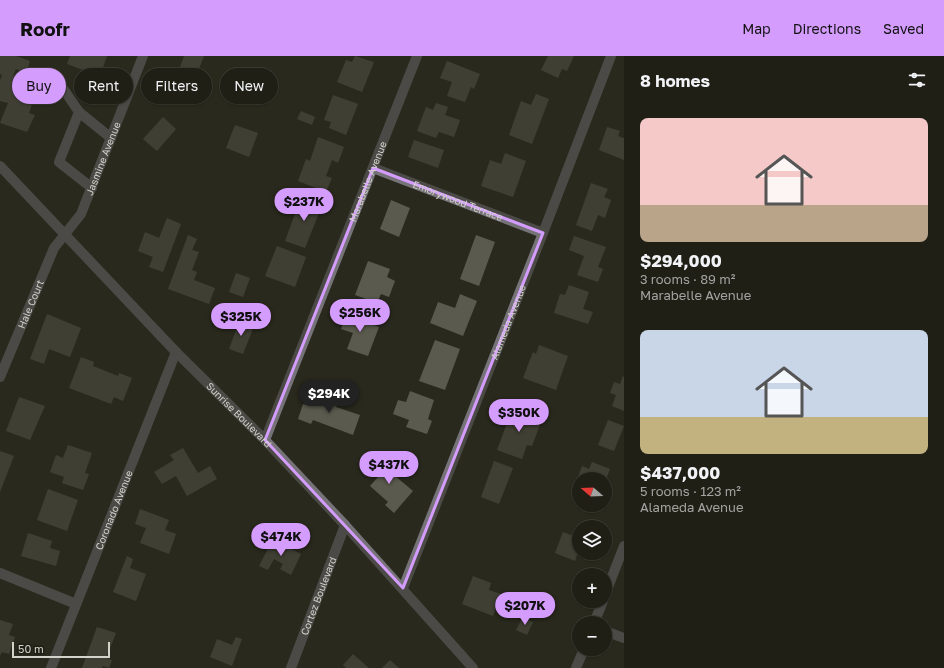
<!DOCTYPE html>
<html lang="en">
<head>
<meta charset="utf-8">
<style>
  :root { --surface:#201f16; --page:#28271f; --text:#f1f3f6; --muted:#a2a2a1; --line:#3d3d35; --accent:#d49cfc }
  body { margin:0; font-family:"Golos Text",sans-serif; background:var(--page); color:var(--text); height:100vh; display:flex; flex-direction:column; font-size:15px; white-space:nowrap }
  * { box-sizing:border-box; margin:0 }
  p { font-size:13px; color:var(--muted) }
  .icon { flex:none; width:22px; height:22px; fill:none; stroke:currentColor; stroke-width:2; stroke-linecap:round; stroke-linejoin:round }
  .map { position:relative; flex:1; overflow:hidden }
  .sheet { display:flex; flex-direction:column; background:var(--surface); width:320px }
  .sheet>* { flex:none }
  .guide { position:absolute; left:12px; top:12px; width:380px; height:36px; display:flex; gap:8px }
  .needle { width:26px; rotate:289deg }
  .tools { position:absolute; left:572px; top:416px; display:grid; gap:8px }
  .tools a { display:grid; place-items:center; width:40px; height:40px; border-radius:50%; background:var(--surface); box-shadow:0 1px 3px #0004,0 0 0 1px var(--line); font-size:20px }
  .scale { position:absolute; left:12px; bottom:10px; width:98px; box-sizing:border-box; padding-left:4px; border:2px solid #d3d3cc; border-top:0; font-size:11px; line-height:14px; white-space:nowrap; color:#d3d3cc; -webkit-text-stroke:3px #201f15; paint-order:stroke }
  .price { position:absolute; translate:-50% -34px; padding:0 9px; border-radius:14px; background:var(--accent); color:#111; font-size:13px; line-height:26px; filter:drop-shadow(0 1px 2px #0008) }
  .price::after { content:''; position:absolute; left:50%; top:24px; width:12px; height:9px; margin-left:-6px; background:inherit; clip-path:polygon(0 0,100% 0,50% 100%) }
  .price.on { background:#222; color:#fff }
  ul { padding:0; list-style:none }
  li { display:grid; align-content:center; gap:8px; height:212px; padding:0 16px }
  li span { display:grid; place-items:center; height:124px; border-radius:8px; color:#555 }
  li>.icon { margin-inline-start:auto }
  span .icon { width:72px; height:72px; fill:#fffc; stroke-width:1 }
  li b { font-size:17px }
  h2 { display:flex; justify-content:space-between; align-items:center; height:48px; padding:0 16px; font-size:17px }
  .tag { padding:0 14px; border-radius:18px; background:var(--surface); box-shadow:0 1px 3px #0004,0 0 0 1px var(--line); font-size:14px; line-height:36px }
  .tag.on { background:var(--accent); color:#111 }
  header { display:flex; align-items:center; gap:24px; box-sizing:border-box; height:56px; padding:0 20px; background:var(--accent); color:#111 }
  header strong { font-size:19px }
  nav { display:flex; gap:22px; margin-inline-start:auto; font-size:14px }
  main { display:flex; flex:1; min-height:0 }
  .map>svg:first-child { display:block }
</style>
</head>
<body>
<header>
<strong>Roofr</strong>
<nav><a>Map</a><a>Directions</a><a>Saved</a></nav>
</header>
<main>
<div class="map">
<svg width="624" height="612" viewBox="0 0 624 612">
  <rect width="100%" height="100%" fill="#2a291e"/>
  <!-- building -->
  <g fill="#5b5a4e">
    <polygon points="0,0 16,0 30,5 26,17 16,13 13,20 28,26 25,32 36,36 29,57 35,59 27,76 0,67 8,47 0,45 0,24 2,19 0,18"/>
    <polygon points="70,0 107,0 100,20 67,8"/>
    <polygon points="184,0 204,0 197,18 180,11"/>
    <polygon points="355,0 374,6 362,36 337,26 346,4 352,6"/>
    <polygon points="548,0 574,0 567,15 562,13 558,22 541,14"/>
    <polygon points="447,5 480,18 474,33 471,31 465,46 447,40 452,26 440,22"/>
    <polygon points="171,16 195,24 189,41 184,40 181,49 163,43"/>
    <polygon points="536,38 549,43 532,88 509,79 521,45 531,49"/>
    <polygon points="333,39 358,48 346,79 329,72 331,66 324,64"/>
    <polygon points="436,47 448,51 445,59 460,64 454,81 439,76 436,82 417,75 426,51 433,54"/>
    <polygon points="301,55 315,61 312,69 297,63"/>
    <polygon points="163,61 176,73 157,95 143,83"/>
    <polygon points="235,69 258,77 249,101 226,92"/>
    <polygon points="607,71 620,75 618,80 624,82 624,104 599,94"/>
    <polygon points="318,81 344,91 338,107 332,104 326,120 332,122 326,136 298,125 306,103 310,105"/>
    <polygon points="414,84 444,94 438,112 408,101"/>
    <polygon points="505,97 526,105 513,141 481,130 490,104 501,108"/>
    <polygon points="591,127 608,133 604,141 611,144 605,162 598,159 592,175 576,169"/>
    <polygon points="302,139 323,147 305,192 285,185"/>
    <polygon points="391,144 410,152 399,181 380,173"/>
    <polygon points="167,162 181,168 163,216 149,211 153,201 138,195 145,176 159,182"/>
    <polygon points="188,179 197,183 192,194 199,196 192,214 197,216 194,224 215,232 209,248 168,233"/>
    <polygon points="476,179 495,186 479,230 460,223"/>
    <polygon points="574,180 606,191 598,211 603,213 598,226 577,219 584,200 569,194"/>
    <polygon points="277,190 306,201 295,231 265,220"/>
    <polygon points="368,205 390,213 387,221 395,225 389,241 381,238 377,247 355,239"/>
    <polygon points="236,217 250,222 243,241 229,236"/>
    <polygon points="569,229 589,236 583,253 593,256 588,268 554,257 560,238 565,239"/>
    <polygon points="460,238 477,245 463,280 430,267 438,246 455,252"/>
    <polygon points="348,253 365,259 363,265 379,271 368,300 347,293 353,277 341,273"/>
    <polygon points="47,258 81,272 70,301 49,293 44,308 30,303"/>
    <polygon points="240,264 254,270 243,298 229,293"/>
    <polygon points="435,284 460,293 445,334 419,325"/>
    <polygon points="539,289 568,300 556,334 523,322 533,296 536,298"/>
    <polygon points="81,301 94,306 93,310 118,320 119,317 132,322 123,345 114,341 111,348 69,332"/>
    <polygon points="623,320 624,321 624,355 612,350 616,339 610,337 614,326 620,328"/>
    <polygon points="316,335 339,343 336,351 360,359 353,379 313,364 311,368 298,363 303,348 311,350"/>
    <polygon points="410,335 434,344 428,363 432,365 427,378 406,371 409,364 393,358 398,344 406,346"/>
    <polygon points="19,341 45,350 30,384 6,375"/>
    <polygon points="513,351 542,363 532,390 527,389 522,403 497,394"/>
    <polygon points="608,364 624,370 614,395 598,389"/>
    <polygon points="68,389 92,397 85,417 89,418 83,434 62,427 64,421 50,416 56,399 63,402"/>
    <polygon points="183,392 198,417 210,410 217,423 187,440 176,420 162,428 154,416 174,404 170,399"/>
    <polygon points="0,395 14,400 0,436"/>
    <polygon points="384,399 394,408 388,414 413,435 394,457 385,449 388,446 370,430 378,421 370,414"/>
    <polygon points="494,405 513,412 499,448 481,441"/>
    <polygon points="592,406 610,413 606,423 579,423 579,437 573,435 582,410 589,413"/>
    <polygon points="48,433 78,444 67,475 37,464"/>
    <polygon points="140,453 169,464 165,474 176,478 169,498 140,487 146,472 135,468"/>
    <polygon points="563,476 579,482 579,493 575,505 555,497"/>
    <polygon points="28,477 52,485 50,492 60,495 56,510 21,500"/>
    <polygon points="273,483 301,498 291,519 280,513 283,508 274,503 268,514 259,510"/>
    <polygon points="127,500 133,503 130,512 146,518 136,545 113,536"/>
    <polygon points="473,520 491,527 489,534 501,538 493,560 462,548"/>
    <polygon points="522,562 533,566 527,579 516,574"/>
    <polygon points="0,564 13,568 9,579 15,581 9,598 2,596 0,600"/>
    <polygon points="97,571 116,577 106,602 112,604 109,612 103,610 102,612 82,612"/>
    <polygon points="236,581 242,583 232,610 210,601 217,583 232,589"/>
    <polygon points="353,598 369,612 346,612 343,609"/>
    <polygon points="390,604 399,612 382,612"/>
  </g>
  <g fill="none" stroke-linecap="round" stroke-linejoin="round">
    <!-- minor -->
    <g stroke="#757278" stroke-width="10">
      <polyline points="54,19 79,56"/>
      <path id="s1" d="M 0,110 L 176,296 L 265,384 L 345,469 L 473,612"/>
      <path id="s2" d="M 373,112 L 543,177"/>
      <polyline points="92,132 59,106 79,56 111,82"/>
      <path id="s3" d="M 0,321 L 54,192 L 81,158 L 143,0"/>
      <path id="s4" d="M 265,384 L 417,0"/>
      <polyline points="0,517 76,548"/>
      <path id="s5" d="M 403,532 L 543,177 L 611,0"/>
      <polyline points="605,539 624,490"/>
      <polyline points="594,567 603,545"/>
      <polyline points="605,575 624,582"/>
      <path id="s6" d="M 51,612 L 176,296"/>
      <path id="s7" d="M 291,612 L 345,469"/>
      <polyline points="576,612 584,593"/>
    </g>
  </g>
  <!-- marked area -->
  <path d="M0 0H624V612H0ZM 373,112 L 543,177 L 403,532 L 265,384 Z" fill="#2a291e" fill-opacity=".55" fill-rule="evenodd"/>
  <path fill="none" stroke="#d49cfc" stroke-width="3" stroke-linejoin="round" d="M 373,112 L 543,177 L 403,532 L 265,384 Z"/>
  <g text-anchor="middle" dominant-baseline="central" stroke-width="3" stroke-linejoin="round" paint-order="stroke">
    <!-- street labels -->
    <g font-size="10" fill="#d3d3cc" stroke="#201f15">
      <text stroke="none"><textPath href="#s3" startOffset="243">Jasmine Avenue</textPath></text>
      <text stroke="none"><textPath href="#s4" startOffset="278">Marabelle Avenue</textPath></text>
      <text stroke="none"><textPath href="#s2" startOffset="91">Emorywood Terrace</textPath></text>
      <text stroke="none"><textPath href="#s3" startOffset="79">Hale Court</textPath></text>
      <text stroke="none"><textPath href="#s5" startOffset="286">Alameda Avenue</textPath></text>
      <text stroke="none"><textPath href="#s1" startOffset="345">Sunrise Boulevard</textPath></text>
      <text stroke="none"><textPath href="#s6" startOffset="170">Coronado Avenue</textPath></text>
      <text stroke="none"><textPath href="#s7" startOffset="77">Cortez Boulevard</textPath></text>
    </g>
  </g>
</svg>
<div class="tools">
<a><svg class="needle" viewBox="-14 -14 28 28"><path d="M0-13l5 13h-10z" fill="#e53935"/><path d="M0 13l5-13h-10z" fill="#a2a2a1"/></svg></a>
<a><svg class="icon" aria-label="layers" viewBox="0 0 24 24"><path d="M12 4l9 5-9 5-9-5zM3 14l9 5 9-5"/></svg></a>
<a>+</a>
<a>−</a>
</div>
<div class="scale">50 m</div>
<b class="price" style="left:304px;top:166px">$237K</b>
<b class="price" style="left:360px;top:277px">$256K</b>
<b class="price" style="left:241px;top:281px">$325K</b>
<b class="price on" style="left:329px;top:358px">$294K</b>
<b class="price" style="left:519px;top:377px">$350K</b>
<b class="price" style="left:389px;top:429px">$437K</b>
<b class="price" style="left:281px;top:501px">$474K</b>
<b class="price" style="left:525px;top:570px">$207K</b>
<div class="guide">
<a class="tag on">Buy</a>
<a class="tag">Rent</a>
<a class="tag">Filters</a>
<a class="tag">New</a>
</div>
</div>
<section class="sheet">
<h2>8 homes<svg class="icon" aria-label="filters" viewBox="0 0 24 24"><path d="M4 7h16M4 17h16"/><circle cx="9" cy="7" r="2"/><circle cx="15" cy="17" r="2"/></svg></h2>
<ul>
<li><span style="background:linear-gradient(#f6c9c9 70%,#b9a48a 0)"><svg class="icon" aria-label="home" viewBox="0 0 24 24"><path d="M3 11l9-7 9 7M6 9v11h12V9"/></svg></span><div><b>$294,000</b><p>3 rooms · 89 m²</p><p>Marabelle Avenue</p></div></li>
<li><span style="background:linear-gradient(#c9d6e8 70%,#c2b280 0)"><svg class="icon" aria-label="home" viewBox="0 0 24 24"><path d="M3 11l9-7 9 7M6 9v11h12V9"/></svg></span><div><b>$437,000</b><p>5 rooms · 123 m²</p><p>Alameda Avenue</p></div></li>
</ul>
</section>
</main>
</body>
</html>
